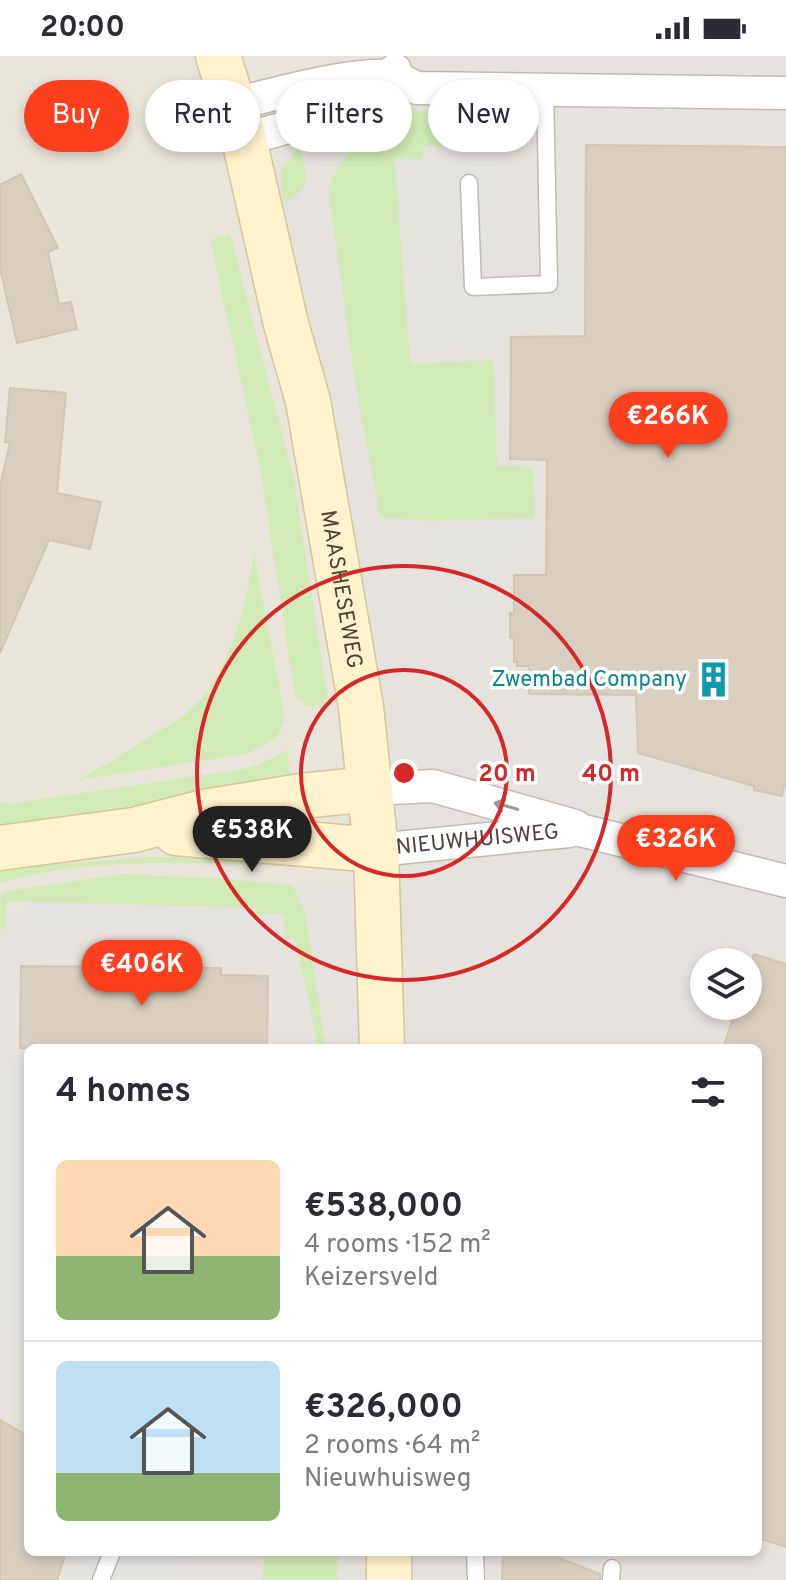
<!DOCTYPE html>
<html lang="en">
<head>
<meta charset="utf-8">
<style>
  :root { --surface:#fff; --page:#f2f2f3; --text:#2b2b33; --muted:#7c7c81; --line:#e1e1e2; --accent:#fc3f1d }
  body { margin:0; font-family:Overpass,sans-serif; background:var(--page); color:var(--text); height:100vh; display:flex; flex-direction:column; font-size:30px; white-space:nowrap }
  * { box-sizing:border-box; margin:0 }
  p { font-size:26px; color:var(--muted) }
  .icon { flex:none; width:44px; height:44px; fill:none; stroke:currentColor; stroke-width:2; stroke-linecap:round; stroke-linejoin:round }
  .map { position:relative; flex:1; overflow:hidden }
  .side { position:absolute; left:24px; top:988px; width:738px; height:512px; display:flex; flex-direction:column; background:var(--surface); border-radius:12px; box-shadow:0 4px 12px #0003 }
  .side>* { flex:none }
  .top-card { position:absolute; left:24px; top:24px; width:738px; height:72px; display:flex; gap:16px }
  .tools { position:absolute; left:690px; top:892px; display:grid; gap:16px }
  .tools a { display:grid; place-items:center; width:72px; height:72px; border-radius:50%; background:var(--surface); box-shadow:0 4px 12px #0003; font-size:40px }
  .price { position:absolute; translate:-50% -68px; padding:0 18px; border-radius:28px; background:var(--accent); color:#fff; font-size:26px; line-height:52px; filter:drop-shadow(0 2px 4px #0008) }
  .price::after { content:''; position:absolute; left:50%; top:48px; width:24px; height:18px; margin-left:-12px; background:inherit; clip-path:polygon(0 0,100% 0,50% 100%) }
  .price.active { background:#222; color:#fff }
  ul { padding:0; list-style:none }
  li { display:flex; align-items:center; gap:24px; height:200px; padding:0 32px }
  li+li { border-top:2px solid var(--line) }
  li span { display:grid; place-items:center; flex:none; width:224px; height:160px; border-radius:12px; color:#555 }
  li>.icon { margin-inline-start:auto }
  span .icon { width:96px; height:96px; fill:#fffc; stroke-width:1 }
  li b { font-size:34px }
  h2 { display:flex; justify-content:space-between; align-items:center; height:96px; padding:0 32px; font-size:34px }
  .chip { padding:0 28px; border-radius:36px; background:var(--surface); box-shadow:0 4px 12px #0003; font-size:28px; line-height:72px }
  .chip.active { background:var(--accent); color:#fff }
  .status { display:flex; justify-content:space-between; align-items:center; height:56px; padding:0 40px; background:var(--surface); direction:ltr }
  .status svg { height:22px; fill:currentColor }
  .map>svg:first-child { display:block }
</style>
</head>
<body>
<div class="status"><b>20:00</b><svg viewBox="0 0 49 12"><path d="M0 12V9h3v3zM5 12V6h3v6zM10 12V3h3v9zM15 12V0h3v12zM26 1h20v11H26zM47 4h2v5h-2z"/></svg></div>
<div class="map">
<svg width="786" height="1524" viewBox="0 0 786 1524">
  <rect width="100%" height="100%" fill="#f6f3ec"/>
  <!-- residential -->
  <polygon fill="#eae5da" points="0,0 330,0 271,75 358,826 0,857"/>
  <!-- industrial -->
  <path fill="#e6e2dd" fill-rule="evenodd" d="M 330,0 L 786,0 L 786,1524 L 0,1524 L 0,857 L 357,825 L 271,75 ZM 704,906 L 748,906 L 748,950 L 704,950 ZM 28,992 L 758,992 L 758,1496 L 28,1496 Z"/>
  <!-- green -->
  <g fill="#d2eab5">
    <path d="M 435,54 L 444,57 L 455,77 L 452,91 L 424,89 L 422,103 L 395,103 L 410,308 L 493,304 L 497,410 L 533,411 L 534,462 L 431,465 L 380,461 L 356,331 L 328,132 C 339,107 364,70 391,60 C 403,55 422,56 435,54 Z"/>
    <path d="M 299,90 C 306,117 315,134 283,146 L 281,114 Z"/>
    <polygon points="230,178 293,420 329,649 307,650 295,638 260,411 210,184"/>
    <path d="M 254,497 L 285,664 L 276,683 L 245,698 L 78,724 C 106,709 132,693 158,676 C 168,669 180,663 189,655 C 232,615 245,552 254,497 Z"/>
    <polygon points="287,694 290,721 257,732 0,772 0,746 9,748 245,713 263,707"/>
    <path d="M 149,801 L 285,802 L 294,804 L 295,810 C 198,808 95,799 0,827 L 0,813 Z"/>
    <polygon points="124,818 210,822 292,829 305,857 326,992 319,992 295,883 285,883 284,858 256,858 255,852 7,845 5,873 0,873 1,836"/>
    <polygon points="264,1496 338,1496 337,1524 263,1524"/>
  </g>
  <!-- parking -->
  <g fill="#e5e3e0">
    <polygon points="504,102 506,215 577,216 577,276 497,279 495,295 416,297 413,271 407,270 395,103"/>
    <polygon points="534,462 534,493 506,493 508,548 440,551 431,465"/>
    <polygon points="26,846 256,852 256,858 254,877 21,873"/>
    <polygon points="15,1003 28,1003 28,1280 0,1270 0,1016"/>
    <polygon points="74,1496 182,1496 182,1524 64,1524"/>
  </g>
  <!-- building -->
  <g fill="#d8cfc1" stroke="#d3c7b4" stroke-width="2">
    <polygon points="586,89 786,91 786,725 782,740 754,734 754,730 638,697 636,639 529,638 529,610 517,610 517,606 514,606 514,583 510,582 510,557 514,557 514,519 546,519 547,404 510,403 511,281 585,280"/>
    <polygon points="21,118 58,192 48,196 59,248 71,246 77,273 17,287 0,212 0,129"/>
    <polygon points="10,332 66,337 57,437 101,446 90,493 49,484 0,597 0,430 10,387 5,386"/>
    <polygon points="754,898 786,908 786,1491 758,1482 758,992 723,992 737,950 748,950 748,915"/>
    <polygon points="21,910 221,912 221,919 268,920 267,992 20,992"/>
    <polygon points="0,1364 28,1380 28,1496 66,1496 57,1524 0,1524"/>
    <polygon points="503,1496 544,1496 600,1518 600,1524 502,1524"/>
  </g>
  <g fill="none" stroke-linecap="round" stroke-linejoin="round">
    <defs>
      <g id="lane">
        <polyline points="469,127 473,231 549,228 545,34"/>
        <polyline points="475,1496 476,1524"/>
        <polyline points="101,1524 112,1496"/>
        <polyline points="611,1524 612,1512"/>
      </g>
      <g id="street">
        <path d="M 234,48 C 267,40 364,13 394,21 C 402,24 410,29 417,32 L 786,37"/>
        <polyline points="244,83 359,52 392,20 395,14"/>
        <polyline points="370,733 433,730 575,770 580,774 786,825"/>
        <path id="s1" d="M 376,794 L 569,775"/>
      </g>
      <g id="secondary">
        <path id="s2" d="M 218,0 L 244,83 L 286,268 L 308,345 L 361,651 L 376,794 L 382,992"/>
        <polyline points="176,777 376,794"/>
        <polyline points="0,792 134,774 204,756 301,740 370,733"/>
        <polyline points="389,1524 389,1496"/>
      </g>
    </defs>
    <!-- lane casing -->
    <use href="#lane" stroke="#c2bbae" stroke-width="19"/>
    <!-- street casing -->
    <use href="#street" stroke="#c2bbae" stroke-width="35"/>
    <!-- secondary casing -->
    <use href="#secondary" stroke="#d6c79b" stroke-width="47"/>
    <!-- lane -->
    <use href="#lane" stroke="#fff" stroke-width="16"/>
    <!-- street -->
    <use href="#street" stroke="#fff" stroke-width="32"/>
    <!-- secondary -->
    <use href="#secondary" stroke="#fff3cd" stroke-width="44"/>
  </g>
  <!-- one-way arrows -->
  <defs><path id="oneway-shaft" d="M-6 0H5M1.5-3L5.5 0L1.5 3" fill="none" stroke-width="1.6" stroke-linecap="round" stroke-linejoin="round" transform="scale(2)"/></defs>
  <use stroke="#9c9892" href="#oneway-shaft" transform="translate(506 750) rotate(-164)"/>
  <!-- distance rings -->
  <g fill="none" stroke="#d62828" stroke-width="4">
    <circle cx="404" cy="717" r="103"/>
    <circle cx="404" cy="717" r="207"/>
  </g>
  <!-- icons -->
  <defs>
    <symbol id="building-bare" viewBox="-9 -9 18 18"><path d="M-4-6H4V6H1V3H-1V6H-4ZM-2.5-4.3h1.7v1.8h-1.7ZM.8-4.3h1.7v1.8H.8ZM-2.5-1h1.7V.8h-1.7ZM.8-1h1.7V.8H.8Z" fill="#0f9aa8" stroke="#fff" stroke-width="2.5" paint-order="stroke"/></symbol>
  </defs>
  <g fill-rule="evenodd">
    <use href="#building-bare" x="688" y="598" width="51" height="51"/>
  </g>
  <g text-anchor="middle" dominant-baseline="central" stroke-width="7" stroke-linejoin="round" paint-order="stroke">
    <!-- street labels -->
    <g font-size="22" fill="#4b4439" stroke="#fff">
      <text stroke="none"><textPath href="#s2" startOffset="548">MAASHESEWEG</textPath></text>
      <text stroke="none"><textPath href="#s1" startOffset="102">NIEUWHUISWEG</textPath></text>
    </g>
    <!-- culture labels -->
    <g font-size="22" fill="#0d838f" stroke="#fff" text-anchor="end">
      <text x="687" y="624">Zwembad Company</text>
    </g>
  </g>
  <circle cx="404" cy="717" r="12" fill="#d62828" stroke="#fff" stroke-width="4"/>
  <g font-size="24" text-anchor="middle" font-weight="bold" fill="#d62828" stroke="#fff" stroke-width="7" stroke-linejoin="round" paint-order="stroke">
    <text x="507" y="725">20 m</text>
    <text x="611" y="725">40 m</text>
  </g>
</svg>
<div class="tools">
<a><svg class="icon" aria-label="layers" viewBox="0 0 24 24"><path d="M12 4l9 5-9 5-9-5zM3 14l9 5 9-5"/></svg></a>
</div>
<b class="price" style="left:668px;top:404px">€266K</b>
<b class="price active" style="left:252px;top:818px">€538K</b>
<b class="price" style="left:676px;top:827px">€326K</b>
<b class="price" style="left:142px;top:952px">€406K</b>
<div class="top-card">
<a class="chip active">Buy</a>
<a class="chip">Rent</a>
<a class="chip">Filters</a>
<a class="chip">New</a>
</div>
<section class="side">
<h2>4 homes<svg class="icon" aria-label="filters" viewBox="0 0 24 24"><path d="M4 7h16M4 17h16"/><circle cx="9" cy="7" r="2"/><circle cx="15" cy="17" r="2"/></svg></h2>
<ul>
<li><span style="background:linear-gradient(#ffd9b3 60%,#8fb573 0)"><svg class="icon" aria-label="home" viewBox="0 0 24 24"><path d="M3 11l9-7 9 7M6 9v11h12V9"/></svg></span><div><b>€538,000</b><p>4 rooms · 152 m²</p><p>Keizersveld</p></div></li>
<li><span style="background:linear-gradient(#bfe0f5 70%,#8fb573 0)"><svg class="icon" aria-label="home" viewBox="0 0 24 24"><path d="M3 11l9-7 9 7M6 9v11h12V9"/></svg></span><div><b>€326,000</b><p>2 rooms · 64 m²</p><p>Nieuwhuisweg</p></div></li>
</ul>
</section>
</div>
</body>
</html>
